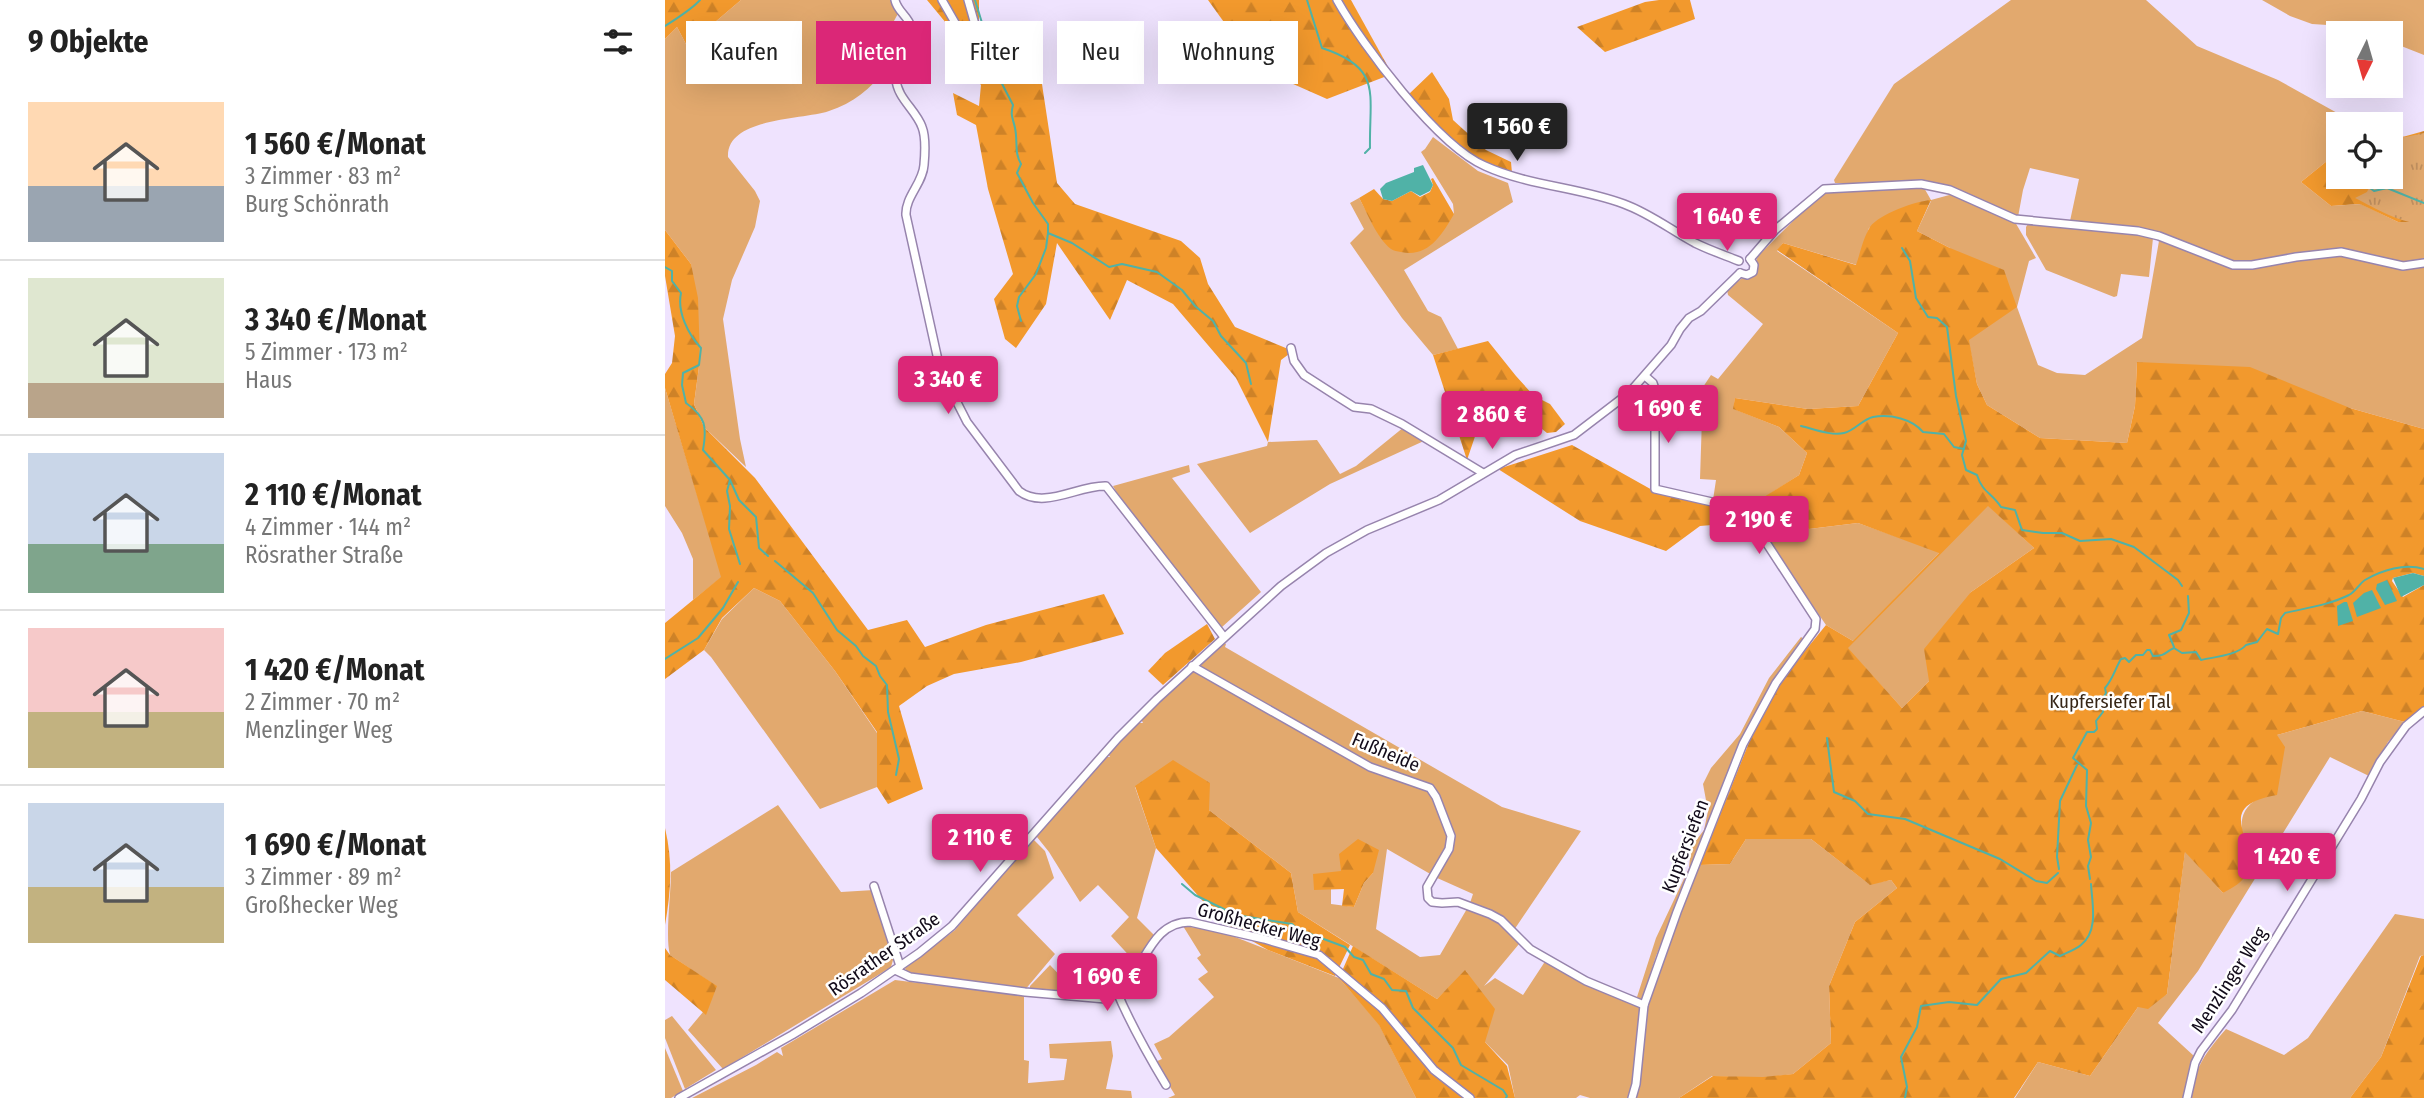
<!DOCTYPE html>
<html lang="de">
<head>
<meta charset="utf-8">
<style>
  :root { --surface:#fff; --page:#f2f2f2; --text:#222; --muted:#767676; --line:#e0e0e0; --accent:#db2777 }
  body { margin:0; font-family:"Fira Sans Condensed",sans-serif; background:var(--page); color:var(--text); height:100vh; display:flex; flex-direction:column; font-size:26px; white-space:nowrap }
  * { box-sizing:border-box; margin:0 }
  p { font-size:23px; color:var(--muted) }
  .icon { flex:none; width:38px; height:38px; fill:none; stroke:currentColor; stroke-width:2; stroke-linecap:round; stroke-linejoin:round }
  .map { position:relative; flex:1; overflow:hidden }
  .panel { display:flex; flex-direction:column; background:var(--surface); width:665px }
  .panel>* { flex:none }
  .guide { position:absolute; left:21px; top:21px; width:665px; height:63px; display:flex; gap:14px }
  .needle { width:46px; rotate:185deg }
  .fabs { position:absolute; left:1661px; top:21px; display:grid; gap:14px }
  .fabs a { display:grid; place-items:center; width:77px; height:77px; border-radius:0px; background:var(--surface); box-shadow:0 7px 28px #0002; font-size:35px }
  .price { position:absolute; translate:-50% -60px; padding:0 16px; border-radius:7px; background:var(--accent); color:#fff; font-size:23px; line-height:46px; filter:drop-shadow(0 2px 4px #0008) }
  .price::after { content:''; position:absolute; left:50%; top:42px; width:21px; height:16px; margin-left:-10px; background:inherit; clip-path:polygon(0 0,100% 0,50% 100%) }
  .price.active { background:#222; color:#fff }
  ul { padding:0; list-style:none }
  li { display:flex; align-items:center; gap:21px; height:175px; padding:0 28px }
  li+li { border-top:2px solid var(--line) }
  li span { display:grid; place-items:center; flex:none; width:196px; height:140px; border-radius:0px; color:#555 }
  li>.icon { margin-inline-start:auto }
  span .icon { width:84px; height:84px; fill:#fffc; stroke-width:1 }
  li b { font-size:30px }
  h2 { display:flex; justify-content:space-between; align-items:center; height:84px; padding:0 28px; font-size:30px }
  .chip { padding:0 24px; border-radius:0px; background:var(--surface); box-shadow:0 7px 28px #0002; font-size:24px; line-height:63px }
  .chip.active { background:var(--accent); color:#fff }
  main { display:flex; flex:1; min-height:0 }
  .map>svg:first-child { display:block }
</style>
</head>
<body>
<main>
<section class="panel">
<h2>9 Objekte<svg class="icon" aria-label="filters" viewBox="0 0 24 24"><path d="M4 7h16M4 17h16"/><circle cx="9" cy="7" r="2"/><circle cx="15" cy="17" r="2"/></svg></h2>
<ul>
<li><span style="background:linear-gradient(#ffd9b3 60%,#9aa5b1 0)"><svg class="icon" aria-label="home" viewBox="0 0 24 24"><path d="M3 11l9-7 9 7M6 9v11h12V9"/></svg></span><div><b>1 560 €/Monat</b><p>3 Zimmer · 83 m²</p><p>Burg Schönrath</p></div></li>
<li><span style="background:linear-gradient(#dfe7d0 75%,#b9a48a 0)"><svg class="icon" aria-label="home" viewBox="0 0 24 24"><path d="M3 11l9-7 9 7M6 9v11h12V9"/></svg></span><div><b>3 340 €/Monat</b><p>5 Zimmer · 173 m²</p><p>Haus</p></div></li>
<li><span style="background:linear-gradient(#c9d6e8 65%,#7fa58c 0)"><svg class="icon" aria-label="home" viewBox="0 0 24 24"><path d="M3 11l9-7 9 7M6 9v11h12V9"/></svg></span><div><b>2 110 €/Monat</b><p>4 Zimmer · 144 m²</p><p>Rösrather Straße</p></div></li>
<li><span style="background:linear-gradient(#f6c9c9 60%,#c2b280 0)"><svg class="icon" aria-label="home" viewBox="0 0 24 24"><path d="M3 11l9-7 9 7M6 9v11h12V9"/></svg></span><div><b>1 420 €/Monat</b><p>2 Zimmer · 70 m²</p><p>Menzlinger Weg</p></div></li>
<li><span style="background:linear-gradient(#c9d6e8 60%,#c2b280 0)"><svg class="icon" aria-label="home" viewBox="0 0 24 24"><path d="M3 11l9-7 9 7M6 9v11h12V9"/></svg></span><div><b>1 690 €/Monat</b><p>3 Zimmer · 89 m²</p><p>Großhecker Weg</p></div></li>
</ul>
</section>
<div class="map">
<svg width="1759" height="1098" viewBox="0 0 1759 1098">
  <defs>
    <pattern id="forest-firs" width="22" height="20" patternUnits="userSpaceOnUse" patternTransform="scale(1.75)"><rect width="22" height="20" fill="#f2992d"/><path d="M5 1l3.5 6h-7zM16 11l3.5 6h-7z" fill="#ce8227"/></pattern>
    <pattern id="park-tufts" width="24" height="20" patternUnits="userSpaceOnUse" patternTransform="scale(1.75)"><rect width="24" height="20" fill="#e2a96e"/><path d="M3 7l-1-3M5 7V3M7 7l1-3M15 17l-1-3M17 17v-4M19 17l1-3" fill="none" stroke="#c1905f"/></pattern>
  </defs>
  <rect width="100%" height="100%" fill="#efe3fe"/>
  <!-- green -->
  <g fill="#e2a96e" fill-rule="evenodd">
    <path d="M 76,0 L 230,0 L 234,12 C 225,28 211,51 220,69 C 206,89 188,103 164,111 C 138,120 61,117 63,157 L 90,191 L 95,201 L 90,227 L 67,280 L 58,319 L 75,439 L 81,467 L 39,427 L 29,404 L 35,359 L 26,264 L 0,230 L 0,39 L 12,27 L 22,46 Z"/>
    <polygon points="1346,0 1481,0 1532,46 1613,80 1692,124 1673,124 1673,152 1636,182 1666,206 1696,204 1733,222 1759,222 1759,258 1752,261 1738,262 1675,249 1630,254 1587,263 1569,262 1465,227 1405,221 1414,179 1365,168 1358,190 1353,217 1270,183 1170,183 1169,180 1229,84"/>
    <polygon points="1597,0 1759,0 1759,55 1726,42 1726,33 1700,33 1678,26 1647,24 1625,16"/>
    <polygon points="768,137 813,171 843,183 848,202 739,270 763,311 776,317 793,349 768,355 737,318 685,243 699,229 685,203 694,198 715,236 789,214 788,204 756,152 760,149"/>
    <polygon points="1258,186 1266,200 1288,194 1350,222 1371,258 1364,261 1352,307 1373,365 1392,373 1420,375 1477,338 1494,241 1565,267 1677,255 1743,269 1759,266 1759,429 1685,408 1472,362 1470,406 1462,443 1375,438 1322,405 1312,384 1285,248 1252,231 1266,201 1204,228 1192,265 1118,243 1112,251 1233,333 1193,406 1143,409 1070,398 1069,409 1114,427 1142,453 1134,475 1094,501 1144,529 1193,523 1275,552 1228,600 1323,505 1369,548 1306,592 1264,681 1237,708 1182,648 1188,641 1161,625 1091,524 1080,512 1071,506 1048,500 1051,480 1035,479 1038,387 1046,375 1053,379 1098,324 1063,295 1062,290 1076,279 1085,277 1093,256 1154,195 1166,191"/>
    <polygon points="1363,224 1457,231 1488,238 1484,277 1456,274 1452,296 1449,297 1381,270 1361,235 1361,227"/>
    <polygon points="0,388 57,577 28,600 28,559 17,533 0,506"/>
    <polygon points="739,427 761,440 665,484 585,533 532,464 602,446 603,442 652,440 675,474 691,466"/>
    <polygon points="524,465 525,472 507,478 596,592 557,627 550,623 453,495 448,486"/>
    <polygon points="89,588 115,601 170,671 212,733 212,787 155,809 46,657 39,650 57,619"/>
    <polygon points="1136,637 1139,639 1087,722 991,956 977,1000 972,997 991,938 1024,868 1026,847 1039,830 1043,811 1038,784 1046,768 1075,734 1104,678"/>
    <polygon points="557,641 561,644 560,647 837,807 916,831 849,930 835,915 805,903 808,894 770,877 789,841 769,789 754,780 716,769 678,750 531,666"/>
    <path d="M 527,671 L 533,672 L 705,768 L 766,792 L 783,835 L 784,844 L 767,875 L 722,849 L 711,929 L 755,957 L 775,955 L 803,907 L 832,919 L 854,944 L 819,986 L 830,978 L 858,995 L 881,960 L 973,1005 L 976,1008 L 982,1009 L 992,975 L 1035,865 L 1065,864 L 1081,839 L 1146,839 L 1204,884 L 1226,880 L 1232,888 L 1190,922 L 1164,986 L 1166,1043 L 1128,1074 L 1097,1078 L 1047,1076 L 1014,1098 L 925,1098 L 915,1095 L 911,1098 L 850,1098 L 843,1065 L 820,1042 L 801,971 L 772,999 L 633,912 L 626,873 L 544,810 L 470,787 L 491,848 L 472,918 L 490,936 L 471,963 L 446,936 L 464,917 L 433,885 L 415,902 L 384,852 L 372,837 L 372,834 L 440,757 L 445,757 L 443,754 L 472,723 L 478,723 L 476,719 ZM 677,871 L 708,873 L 699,883 L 689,907 L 666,904 L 666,888 L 661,888 Z"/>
    <path d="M 1697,711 L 1740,722 L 1723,742 L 1704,776 L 1665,757 L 1533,971 L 1493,1023 L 1529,1056 L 1519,1098 L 1350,1098 L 1373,1062 L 1425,1076 L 1473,1007 L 1502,994 L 1520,851 L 1558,893 L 1582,858 C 1578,832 1568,813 1594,798 L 1612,735 Z"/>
    <path d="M 113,805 L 176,892 L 209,890 L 228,960 L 226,967 L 210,977 L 58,1069 L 23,1030 L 38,1012 L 51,986 L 5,955 C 0,937 6,894 6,872 Z"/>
    <polygon points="368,839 380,851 389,878 352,915 390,954 359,991 242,973 240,968 290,930"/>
    <path d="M 1730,914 L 1759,919 L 1759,955 L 1755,956 L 1716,1057 L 1685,1098 L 1525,1098 C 1530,1067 1541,1052 1561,1029 L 1619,1055 L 1643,1038 Z"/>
    <polygon points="518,926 555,931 674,978 714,1024 751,1098 503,1098 510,1095 490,1062 497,1059 489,1044 504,1037 549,997 533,979 543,972 532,958 536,955"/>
    <polygon points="385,965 403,984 394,994 365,991 365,986"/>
    <polygon points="230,980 359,996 359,1060 364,1061 363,1083 399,1080 402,1059 385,1058 384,1044 446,1041 448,1056 441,1089 466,1091 467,1098 27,1098 91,1065 112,1052 118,1056 116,1048"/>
    <polygon points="7,1016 51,1070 20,1089 0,1038 0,1020"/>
    <polygon points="0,1048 18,1091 6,1098 0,1098"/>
  </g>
  <!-- forest -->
  <g fill="url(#forest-firs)" fill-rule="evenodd">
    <polygon points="0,0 76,0 22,46 12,27 0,39"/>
    <polygon points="262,0 314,0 314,26 329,47 368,25 392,183 410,204 516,241 535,258 543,284 570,327 628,351 616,360 603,442 571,378 508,304 462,280 445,320 392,243 381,304 351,348 340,339 329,299 348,274 323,189 311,125 292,115 288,93 314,106 316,85 304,71 305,52"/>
    <polygon points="543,0 686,0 727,74 662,99 592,68"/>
    <polygon points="994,0 1025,0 1030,19 940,52 912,27 980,2"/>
    <polygon points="767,72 784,99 788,120 821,150 846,162 847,173 813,161 786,141 744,94"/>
    <polygon points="1759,131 1759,222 1733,222 1695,204 1666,206 1636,182 1673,152 1673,177 1726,177 1734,138"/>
    <path d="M 768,178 L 789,214 C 777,235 763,258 736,252 C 732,251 729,251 726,249 C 711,237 703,214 694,198 L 709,189 L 718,199 L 727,201 L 746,191 L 755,197 L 765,192 L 768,185 L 766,179 Z"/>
    <path d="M 1266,200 L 1252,231 L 1285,248 L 1339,270 L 1352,307 L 1304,340 L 1312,384 L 1322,405 L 1375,438 L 1462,443 L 1470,406 L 1472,362 L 1585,367 L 1685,408 L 1759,429 L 1759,576 L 1748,573 L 1728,578 L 1727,581 L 1738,597 L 1759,585 L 1759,708 L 1740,722 L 1697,711 L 1612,735 L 1620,747 L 1612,795 C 1546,807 1593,837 1582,872 C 1579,882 1567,888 1558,893 L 1520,852 L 1502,994 L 1483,1009 L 1473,1007 L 1425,1076 L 1373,1062 L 1349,1098 L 1014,1098 L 1048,1076 L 1098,1077 L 1128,1074 L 1166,1043 L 1164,986 L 1190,922 L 1232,888 L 1226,880 L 1205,885 L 1146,839 L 1081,839 L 1065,864 L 1035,865 L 1091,725 L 1113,684 L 1161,625 L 1188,641 L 1274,553 L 1193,523 L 1144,529 L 1094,500 L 1134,475 L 1142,453 L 1114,427 L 1068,409 L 1070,398 L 1143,409 L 1193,406 L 1233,333 L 1112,250 L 1118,243 L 1191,265 C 1195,254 1198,238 1205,227 C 1214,214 1251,201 1266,200 ZM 1323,506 L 1369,548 L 1306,592 L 1259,649 L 1264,681 L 1237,708 L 1183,648 Z"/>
    <polygon points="0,230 26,264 33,298 35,359 29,404 39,427 90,478 203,630 242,620 260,647 321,625 439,594 459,634 356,662 289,674 262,686 234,706 258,789 223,804 212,787 212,732 170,671 115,601 89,588 57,618 39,650 0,679 0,623 56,577 0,388 0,374 7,363 10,336 0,276"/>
    <polygon points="823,341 851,376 869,396 885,404 900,424 891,432 882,433 842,401 819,410 802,460 768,355"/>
    <polygon points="907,445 989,491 1069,512 1071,523 1035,526 1001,551 915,521 833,469"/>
    <polygon points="542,624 550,639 498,685 483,671 500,653"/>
    <polygon points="508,760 545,783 544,810 626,873 633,912 685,945 670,976 603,950 559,925 491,848 470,786"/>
    <path d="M 0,828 C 8,862 6,891 0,925 Z"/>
    <polygon points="693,839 714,850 708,873 699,883 689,907 677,906 679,889 649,890 648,874 676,871 674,854"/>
    <polygon points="688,946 772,999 800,970 830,1009 820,1042 842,1066 850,1098 751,1098 714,1025 674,978"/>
    <polygon points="0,948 5,955 52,986 41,1015 0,980"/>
    <polygon points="1759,955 1759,1098 1685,1098 1716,1057 1756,956"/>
  </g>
  <!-- park -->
  <path fill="url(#park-tufts)" d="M 1759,133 L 1759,224 C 1734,223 1712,209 1690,198 L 1702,192 L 1709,177 L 1726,177 L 1726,135 L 1741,137 Z"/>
  <!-- water -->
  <g fill="#50b2a7">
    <polygon points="758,165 768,185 765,191 755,196 746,191 727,201 718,199 715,189 721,183 749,172 749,168"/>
    <polygon points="1748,573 1759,576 1759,585 1736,597 1728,578"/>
    <polygon points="1722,580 1732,601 1720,605 1711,589 1712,584"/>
    <polygon points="1707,590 1716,608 1692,617 1688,603 1699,593"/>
    <polygon points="1679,602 1682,602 1688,621 1673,626 1672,606"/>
  </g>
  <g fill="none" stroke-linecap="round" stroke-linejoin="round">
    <!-- stream -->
    <g stroke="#50b2a7" stroke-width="2">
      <path d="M 310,0 L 325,49 L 333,61 L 332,74 L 348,105 C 345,116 348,118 350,128 C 353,142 349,152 356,164 L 352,173 L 368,203 L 383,224 L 383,233 L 407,243 L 444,267 L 457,264 L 492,272 L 517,290 L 530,306 L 548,321 L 556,336 L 581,363 L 586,384"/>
      <path d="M 642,0 L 657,48 C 718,68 704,93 705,148 L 700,153"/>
      <path d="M 0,26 C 11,19 27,9 35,0"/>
      <polyline points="1670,161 1673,167"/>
      <polyline points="1681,177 1689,185 1701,185 1709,191 1722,188 1759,203"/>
      <path d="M 1237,248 L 1245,261 L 1251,298 L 1263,317 L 1272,318 L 1282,327 L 1291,396 L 1301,441 L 1297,455 L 1301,470 L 1312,475 C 1317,492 1327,493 1336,507 L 1350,510 L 1357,530 L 1378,533 L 1397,533 L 1415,541 L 1446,539 L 1469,547 L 1513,580 L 1517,586"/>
      <path d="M 0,267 L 7,271 L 7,281 L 16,293 C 12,312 23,334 36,348 L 34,365 L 18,373 L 17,385 L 21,403 C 41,417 42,427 38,450 L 65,480 L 62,491 L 65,506 L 64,529 L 75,564"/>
      <polyline points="356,321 352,306 354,297 371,274 381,248 383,233"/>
      <path d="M 1136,426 C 1149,429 1166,436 1179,433 C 1189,431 1198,419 1208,417 C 1226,414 1247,419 1258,432 L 1279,434 L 1289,447 L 1299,449"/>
      <polyline points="65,480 74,500 91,517 94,548 103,556"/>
      <polyline points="110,561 148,593 172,630 191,646 198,656 211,666 215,676 222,685 223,712 234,759 231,775"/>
      <polyline points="1509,647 1504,635 1516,630 1524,613 1523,596"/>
      <polyline points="0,659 33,638 58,608 73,582"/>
      <polyline points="1162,738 1169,792 1190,801 1203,814 1240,819 1335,859 1371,881 1382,883 1393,873"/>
      <polyline points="1394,869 1392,857 1395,801 1412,765"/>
      <path d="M 1425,879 L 1423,866 L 1426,857 L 1423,840 L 1426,823 L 1421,806 L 1422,770 L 1408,758 L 1422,732 L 1429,732 L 1432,729 L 1431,721 L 1438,712 L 1437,700 L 1441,693 L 1440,688 C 1448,679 1450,669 1456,659 L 1460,658 L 1464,662 L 1471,655 L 1478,655 L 1482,650 L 1485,650 L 1488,656 C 1501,656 1500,652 1509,648 L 1517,653 L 1531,652 L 1536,660 C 1549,657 1573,655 1581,645 L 1592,642 L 1602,629 L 1613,634 L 1616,618 L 1620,613 C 1641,608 1664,605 1684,595 C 1691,591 1694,584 1700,580 C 1717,570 1740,563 1759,569"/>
      <polyline points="517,884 530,895 571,915 627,924 632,929 680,947 689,957 698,960 706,974 719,979 727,990 741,991 748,1008 788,1048 796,1065 838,1090 842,1096 841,1098"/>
      <path d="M 1240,1098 L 1242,1087 L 1236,1057 L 1252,1027 L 1256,1006 L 1284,1002 L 1312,1005 L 1336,979 L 1361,973 L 1385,951 L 1395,956 C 1401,953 1410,950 1416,945 C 1434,931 1427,903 1426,884"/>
    </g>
    <defs>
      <g id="minor">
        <path d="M 230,0 C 232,11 244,17 246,27 C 248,45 230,61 231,79 C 232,98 251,110 257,127 C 261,137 260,154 259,165 C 258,183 240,197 241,215 L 275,369 L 302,422 L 354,491 C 379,510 413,485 441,486 L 559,637"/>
        <polyline points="277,0 308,54 318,59 319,56 303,0"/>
        <path d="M 672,0 C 697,45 773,146 820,166 C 864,186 914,187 959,204 C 984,213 1006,230 1030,243 C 1044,250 1059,255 1074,261"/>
        <polyline points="1085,259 1110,230 1159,189 1256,184 1285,190 1350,219 1473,231 1494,236 1568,265 1587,265 1631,257 1676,252 1738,266 1759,263"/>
        <polyline points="1075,273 1082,275 1088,272 1089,265 1085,259"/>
        <polyline points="626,348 629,361 639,375 670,395 689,407 706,409 737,424 818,473"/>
        <polyline points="527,666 705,767 765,788 771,797 786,836 784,849 762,887 763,898 767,902 777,903 793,902 825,914 836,920 865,949 921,981 979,1005"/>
        <polyline points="209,886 235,966"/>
        <path d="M 230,970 L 245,977 L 360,992 L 441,999 C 447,995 454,992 459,986 C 481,964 487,922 525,922 L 599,939 L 654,955 L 717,1008 L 769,1070 L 805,1098"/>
        <path d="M 452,992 C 466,1025 483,1055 501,1085"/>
        <polyline points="14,1098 127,1035 196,993 254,953 287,926 453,738 492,699 616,586 661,553 702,530 774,500 850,455 909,435 964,393 1006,345 1015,329 1024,318 1036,311 1075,273"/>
        <polyline points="967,1098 971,1084 979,1005 1012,912 1078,744 1111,683 1150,629 1151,619 1093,530 1079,514 1047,502 990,489 990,389 988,383 980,376"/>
        <polyline points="1522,1098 1530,1063 1536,1051 1567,1010 1696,799 1715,762 1741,726 1759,711"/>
      </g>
    </defs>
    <!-- minor casing -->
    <use href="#minor" stroke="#9784ad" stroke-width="10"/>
    <!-- minor -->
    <use href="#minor" stroke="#fff" stroke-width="7"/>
  </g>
  <g text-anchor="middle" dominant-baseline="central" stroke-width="5" stroke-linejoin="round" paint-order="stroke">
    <!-- park labels -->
    <g font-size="19" fill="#372616" stroke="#fff">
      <text x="1445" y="701">Kupfersiefer Tal</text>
    </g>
    <!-- street labels -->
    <g font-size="19" fill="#110a19" stroke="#fff">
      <text transform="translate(721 752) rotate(23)">Fußheide</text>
      <text transform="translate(1020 846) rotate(-69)">Kupfersiefen</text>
      <text transform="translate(594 925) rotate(15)">Großhecker Weg</text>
      <text transform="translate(219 954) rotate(-35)">Rösrather Straße</text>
      <text transform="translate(1564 980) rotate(-57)">Menzlinger Weg</text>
    </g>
  </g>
</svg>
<div class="fabs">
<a><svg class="needle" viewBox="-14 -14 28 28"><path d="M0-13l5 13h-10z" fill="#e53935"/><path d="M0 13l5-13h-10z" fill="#767676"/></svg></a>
<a><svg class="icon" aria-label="locate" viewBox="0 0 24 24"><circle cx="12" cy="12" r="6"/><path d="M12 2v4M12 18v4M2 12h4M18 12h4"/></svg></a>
</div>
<b class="price active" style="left:852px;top:163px">1 560 €</b>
<b class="price" style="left:1062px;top:253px">1 640 €</b>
<b class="price" style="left:283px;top:416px">3 340 €</b>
<b class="price" style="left:1003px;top:445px">1 690 €</b>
<b class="price" style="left:827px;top:451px">2 860 €</b>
<b class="price" style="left:1094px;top:556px">2 190 €</b>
<b class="price" style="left:315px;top:874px">2 110 €</b>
<b class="price" style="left:1622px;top:893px">1 420 €</b>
<b class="price" style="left:442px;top:1013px">1 690 €</b>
<div class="guide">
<a class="chip">Kaufen</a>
<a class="chip active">Mieten</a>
<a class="chip">Filter</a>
<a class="chip">Neu</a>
<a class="chip">Wohnung</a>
</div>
</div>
</main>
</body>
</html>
